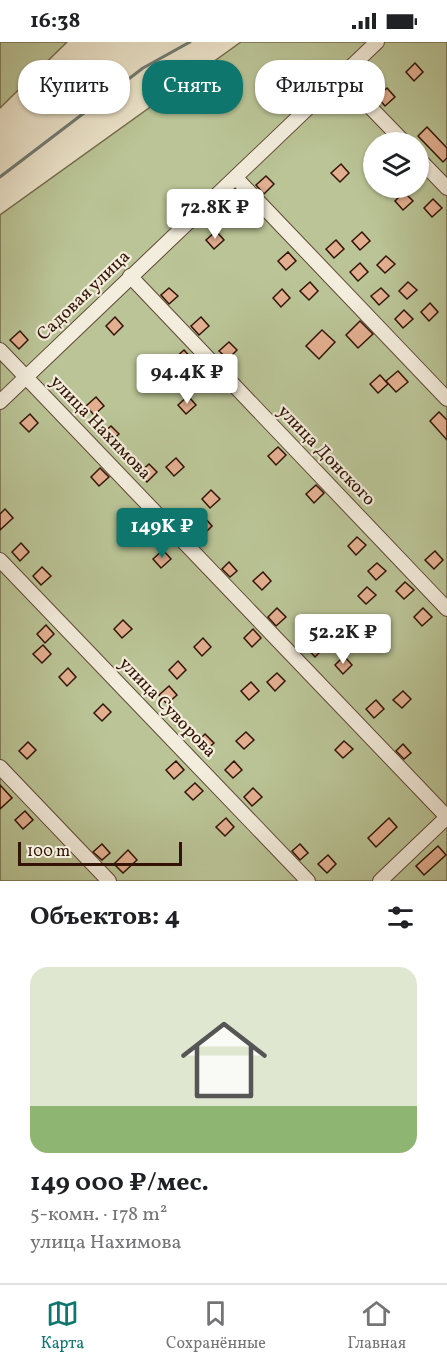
<!DOCTYPE html>
<html lang="ru">
<head>
<meta charset="utf-8">
<style>
  :root { --surface:#fff; --page:#f2f2f2; --text:#202124; --muted:#757577; --line:#e0e0e0; --accent:#0f766e }
  body { margin:0; font-family:Vollkorn,serif; background:var(--page); color:var(--text); height:100vh; display:flex; flex-direction:column; font-size:22px; white-space:nowrap }
  * { box-sizing:border-box; margin:0 }
  p { font-size:20px; color:var(--muted) }
  .icon { flex:none; width:33px; height:33px; fill:none; stroke:currentColor; stroke-width:2; stroke-linecap:round; stroke-linejoin:round }
  .map { position:relative; height:839px; overflow:hidden }
  .drawer { display:flex; flex-direction:column; background:var(--surface); flex:1 }
  .drawer>* { flex:none }
  .top-card { position:absolute; left:18px; top:18px; width:411px; height:54px; display:flex; gap:12px }
  .tools { position:absolute; left:363px; top:90px; display:grid; gap:12px }
  .tools a { display:grid; place-items:center; width:66px; height:66px; border-radius:50%; background:var(--surface); box-shadow:0 2px 4px #0004; font-size:30px }
  .scale { position:absolute; left:18px; bottom:15px; width:164px; box-sizing:border-box; padding-left:6px; border:3px solid #321304; border-top:0; font-size:16px; line-height:21px; white-space:nowrap; color:#321304; -webkit-text-stroke:4px #f3eddd; paint-order:stroke }
  .price { position:absolute; translate:-50% -51px; padding:0 14px; border-radius:6px; background:#fff; color:#222; font-size:20px; line-height:39px; filter:drop-shadow(0 2px 3px #0008) }
  .price::after { content:''; position:absolute; left:50%; top:36px; width:18px; height:14px; margin-left:-9px; background:inherit; clip-path:polygon(0 0,100% 0,50% 100%) }
  .price.on { background:var(--accent); color:#fff }
  ul { padding:0; list-style:none }
  li { display:grid; align-content:center; gap:12px; height:318px; padding:0 30px }
  li+li { border-top:2px solid var(--line) }
  li span { display:grid; place-items:center; height:186px; border-radius:18px; color:#555 }
  li>.icon { margin-inline-start:auto }
  span .icon { width:108px; height:108px; fill:#fffc; stroke-width:1 }
  li b { font-size:26px }
  h2 { display:flex; justify-content:space-between; align-items:center; height:72px; padding:0 30px; font-size:26px }
  .chip { padding:0 21px; border-radius:24px; background:var(--surface); box-shadow:0 2px 4px #0004; font-size:21px; line-height:54px }
  .chip.on { background:var(--accent); color:#fff }
  .status { display:flex; justify-content:space-between; align-items:center; height:42px; padding:0 30px; background:var(--surface); direction:ltr }
  .status svg { height:16px; fill:currentColor }
  .tab-bar { display:flex; justify-content:space-around; align-items:center; height:84px; border-top:2px solid var(--line); background:var(--surface); font-size:16px; color:var(--muted) }
  .tab-bar a { display:grid; justify-items:center; gap:3px }
  .tab-bar .on { color:var(--accent) }
  .map>svg:first-child { display:block }
</style>
</head>
<body>
<div class="status"><b>16:38</b><svg viewBox="0 0 49 12"><path d="M0 12V9h3v3zM5 12V6h3v6zM10 12V3h3v9zM15 12V0h3v12zM26 1h20v11H26zM47 4h2v5h-2z"/></svg></div>
<div class="map">
<svg width="447" height="839" viewBox="0 0 447 839">
  <rect width="100%" height="100%" fill="#ece4cb"/>
  <filter id="stains"><feTurbulence type="fractalNoise" baseFrequency=".00333" numOctaves="4"/><feColorMatrix values="0 0 0 0 .2 0 0 0 0 .09 0 0 0 0 .02 0 0 0 .5 -.17"/></filter>
  <radialGradient id="worn" r=".72"><stop offset=".6" stop-color="#630" stop-opacity="0"/><stop offset="1" stop-color="#630" stop-opacity=".3"/></radialGradient>
  <!-- green -->
  <g fill="#bac496" stroke="#766c4d" stroke-width="1.5" fill-rule="evenodd">
    <polygon points="0,0 67,0 0,66"/>
    <path d="M 241,0 L 447,0 L 447,839 L 0,839 L 0,173 ZM 374,100 L 418,100 L 418,146 L 374,146 Z"/>
  </g>
  <g fill="none" stroke-linecap="round" stroke-linejoin="round">
    <!-- stream -->
    <polyline stroke="#707a72" stroke-width="3" points="0,135 143,26 190,0"/>
  </g>
  <!-- building -->
  <g fill="#e2af90" stroke="#321304" stroke-width="1.5">
    <polygon points="415,21 423,30 414,39 406,30"/>
    <polygon points="387,46 395,55 385,64 377,55"/>
    <polygon points="427,85 447,106 447,116 443,120 418,94"/>
    <polygon points="341,122 349,131 340,140 331,131"/>
    <polygon points="266,134 274,142 264,152 256,143"/>
    <polygon points="404,150 413,159 403,168 395,159"/>
    <polygon points="433,157 442,166 432,175 424,166"/>
    <polygon points="216,189 224,198 214,207 206,198"/>
    <polygon points="362,190 370,199 360,208 352,199"/>
    <polygon points="336,198 344,207 334,216 326,207"/>
    <polygon points="288,210 296,219 286,228 278,219"/>
    <polygon points="386,214 395,222 385,231 377,223"/>
    <polygon points="360,221 368,230 358,239 350,230"/>
    <polygon points="310,240 318,249 309,258 300,249"/>
    <polygon points="408,240 417,248 407,257 399,249"/>
    <polygon points="169,246 178,254 169,262 161,253"/>
    <polygon points="381,246 389,254 379,263 371,254"/>
    <polygon points="282,247 290,256 281,265 273,256"/>
    <polygon points="430,261 438,270 429,279 421,270"/>
    <polygon points="404,268 413,277 403,286 395,277"/>
    <polygon points="115,275 123,284 114,293 106,284"/>
    <polygon points="201,275 209,284 199,293 191,284"/>
    <polygon points="360,279 373,292 358,306 346,293"/>
    <polygon points="322,288 335,300 319,317 306,304"/>
    <polygon points="20,289 28,298 19,307 10,298"/>
    <polygon points="229,300 237,308 228,317 219,309"/>
    <polygon points="184,308 192,317 190,319 207,337 197,346 189,337 191,335 174,317"/>
    <polygon points="398,329 408,340 396,350 386,339"/>
    <polygon points="380,333 388,342 378,351 370,342"/>
    <polygon points="188,354 196,363 186,372 178,363"/>
    <polygon points="96,355 104,364 94,373 86,364"/>
    <polygon points="439,370 447,378 447,398 430,379"/>
    <polygon points="30,372 38,381 29,390 20,381"/>
    <polygon points="111,384 119,392 109,401 101,393"/>
    <polygon points="278,405 286,413 276,423 268,414"/>
    <polygon points="176,416 184,425 174,434 166,425"/>
    <polygon points="149,422 157,430 147,440 139,431"/>
    <polygon points="100,426 109,435 99,444 91,435"/>
    <polygon points="316,443 324,451 314,461 306,452"/>
    <polygon points="211,448 220,457 210,466 202,457"/>
    <polygon points="5,467 13,476 0,488 0,472"/>
    <polygon points="204,475 212,484 203,493 194,484"/>
    <polygon points="357,495 366,503 356,513 348,504"/>
    <polygon points="21,501 29,510 20,519 12,510"/>
    <polygon points="163,508 171,517 161,526 153,517"/>
    <polygon points="435,509 443,518 434,527 425,518"/>
    <polygon points="229,520 237,529 230,535 222,527"/>
    <polygon points="377,521 386,529 376,538 368,529"/>
    <polygon points="42,525 51,534 41,543 33,534"/>
    <polygon points="263,530 271,539 262,548 253,539"/>
    <polygon points="405,540 414,548 404,557 396,549"/>
    <polygon points="367,545 376,553 366,562 358,554"/>
    <polygon points="277,566 286,575 276,584 268,575"/>
    <polygon points="423,566 432,575 422,584 414,575"/>
    <polygon points="123,578 132,587 122,596 114,587"/>
    <polygon points="46,583 54,592 45,601 37,592"/>
    <polygon points="253,587 261,596 252,605 244,596"/>
    <polygon points="203,596 211,605 202,614 194,605"/>
    <polygon points="316,597 324,606 315,615 307,606"/>
    <polygon points="43,603 51,612 42,621 33,612"/>
    <polygon points="344,614 352,623 343,632 335,623"/>
    <polygon points="178,619 186,628 177,637 169,628"/>
    <polygon points="68,626 76,635 67,644 59,635"/>
    <polygon points="277,631 285,639 275,649 267,640"/>
    <polygon points="251,640 259,649 249,658 241,649"/>
    <polygon points="169,644 177,653 167,662 159,653"/>
    <polygon points="403,649 411,657 402,666 393,658"/>
    <polygon points="376,658 384,667 374,676 366,667"/>
    <polygon points="103,662 111,670 102,679 94,671"/>
    <polygon points="246,690 254,698 244,707 236,699"/>
    <polygon points="205,692 214,701 204,710 196,701"/>
    <polygon points="344,699 353,707 343,716 335,708"/>
    <polygon points="28,700 36,708 27,717 19,709"/>
    <polygon points="403,702 411,711 404,717 396,709"/>
    <polygon points="176,719 184,728 174,737 166,728"/>
    <polygon points="234,719 242,728 233,736 225,728"/>
    <polygon points="195,741 203,749 193,758 185,750"/>
    <polygon points="0,743 12,756 0,767"/>
    <polygon points="253,746 262,755 252,764 244,755"/>
    <polygon points="25,769 33,778 23,787 15,778"/>
    <polygon points="226,776 234,785 225,794 216,785"/>
    <polygon points="389,776 397,785 376,805 368,796"/>
    <polygon points="102,802 110,811 102,818 93,810"/>
    <polygon points="300,802 308,811 300,818 292,809"/>
    <polygon points="438,804 446,813 424,833 416,824"/>
    <polygon points="128,808 137,818 123,831 114,822"/>
    <polygon points="328,813 336,822 327,831 318,822"/>
  </g>
  <g fill="none" stroke-linecap="round" stroke-linejoin="round">
    <defs>
      <g id="minor">
        <polyline points="340,34 404,100"/>
        <polyline points="418,116 447,146"/>
        <polyline points="236,136 447,357"/>
        <polyline points="130,234 447,567"/>
        <polyline points="0,308 447,775"/>
        <polyline points="0,360 377,0"/>
        <polyline points="0,518 308,839"/>
        <polyline points="0,725 109,839"/>
        <polyline points="380,839 447,775"/>
      </g>
    </defs>
    <!-- minor casing -->
    <use href="#minor" stroke="#604736" stroke-width="16"/>
    <!-- minor -->
    <use href="#minor" stroke="#f3eddd" stroke-width="14"/>
  </g>
  <g text-anchor="middle" dominant-baseline="central" stroke-width="4.5" stroke-linejoin="round" paint-order="stroke">
    <!-- street labels -->
    <g font-size="18" fill="#321304" stroke="#f3eddd">
      <text transform="translate(84 254) rotate(-44)">Садовая улица</text>
      <text transform="translate(100 386) rotate(46)">улица Нахимова</text>
      <text transform="translate(326 414) rotate(46)">улица Донского</text>
      <text transform="translate(167 666) rotate(46)">улица Суворова</text>
    </g>
  </g>
  <rect width="100%" height="100%" filter="url(#stains)"/>
  <rect width="100%" height="100%" fill="url(#worn)"/>
</svg>
<div class="tools">
<a><svg class="icon" aria-label="layers" viewBox="0 0 24 24"><path d="M12 4l9 5-9 5-9-5zM3 14l9 5 9-5"/></svg></a>
</div>
<div class="scale">100 m</div>
<b class="price" style="left:215px;top:198px">72.8K ₽</b>
<b class="price" style="left:187px;top:363px">94.4K ₽</b>
<b class="price on" style="left:162px;top:517px">149K ₽</b>
<b class="price" style="left:343px;top:623px">52.2K ₽</b>
<div class="top-card">
<a class="chip">Купить</a>
<a class="chip on">Снять</a>
<a class="chip">Фильтры</a>
</div>
</div>
<section class="drawer">
<h2>Объектов: 4<svg class="icon" aria-label="filters" viewBox="0 0 24 24"><path d="M4 7h16M4 17h16"/><circle cx="9" cy="7" r="2"/><circle cx="15" cy="17" r="2"/></svg></h2>
<ul>
<li><span style="background:linear-gradient(#dfe7d0 75%,#8fb573 0)"><svg class="icon" aria-label="home" viewBox="0 0 24 24"><path d="M3 11l9-7 9 7M6 9v11h12V9"/></svg></span><div><b>149 000 ₽/мес.</b><p>5-комн. · 178 m²</p><p>улица Нахимова</p></div></li>
</ul>
</section>
<nav class="tab-bar">
<a class="on"><svg class="icon" aria-label="map" viewBox="0 0 24 24"><path d="M3 6l6-2 6 2 6-2v14l-6 2-6-2-6 2zM9 4v14M15 6v14"/></svg>Карта</a>
<a><svg class="icon" aria-label="saved" viewBox="0 0 24 24"><path d="M7 4h10v16l-5-4-5 4z"/></svg>Сохранённые</a>
<a><svg class="icon" aria-label="home" viewBox="0 0 24 24"><path d="M3 11l9-7 9 7M6 9v11h12V9"/></svg>Главная</a>
</nav>
</body>
</html>
